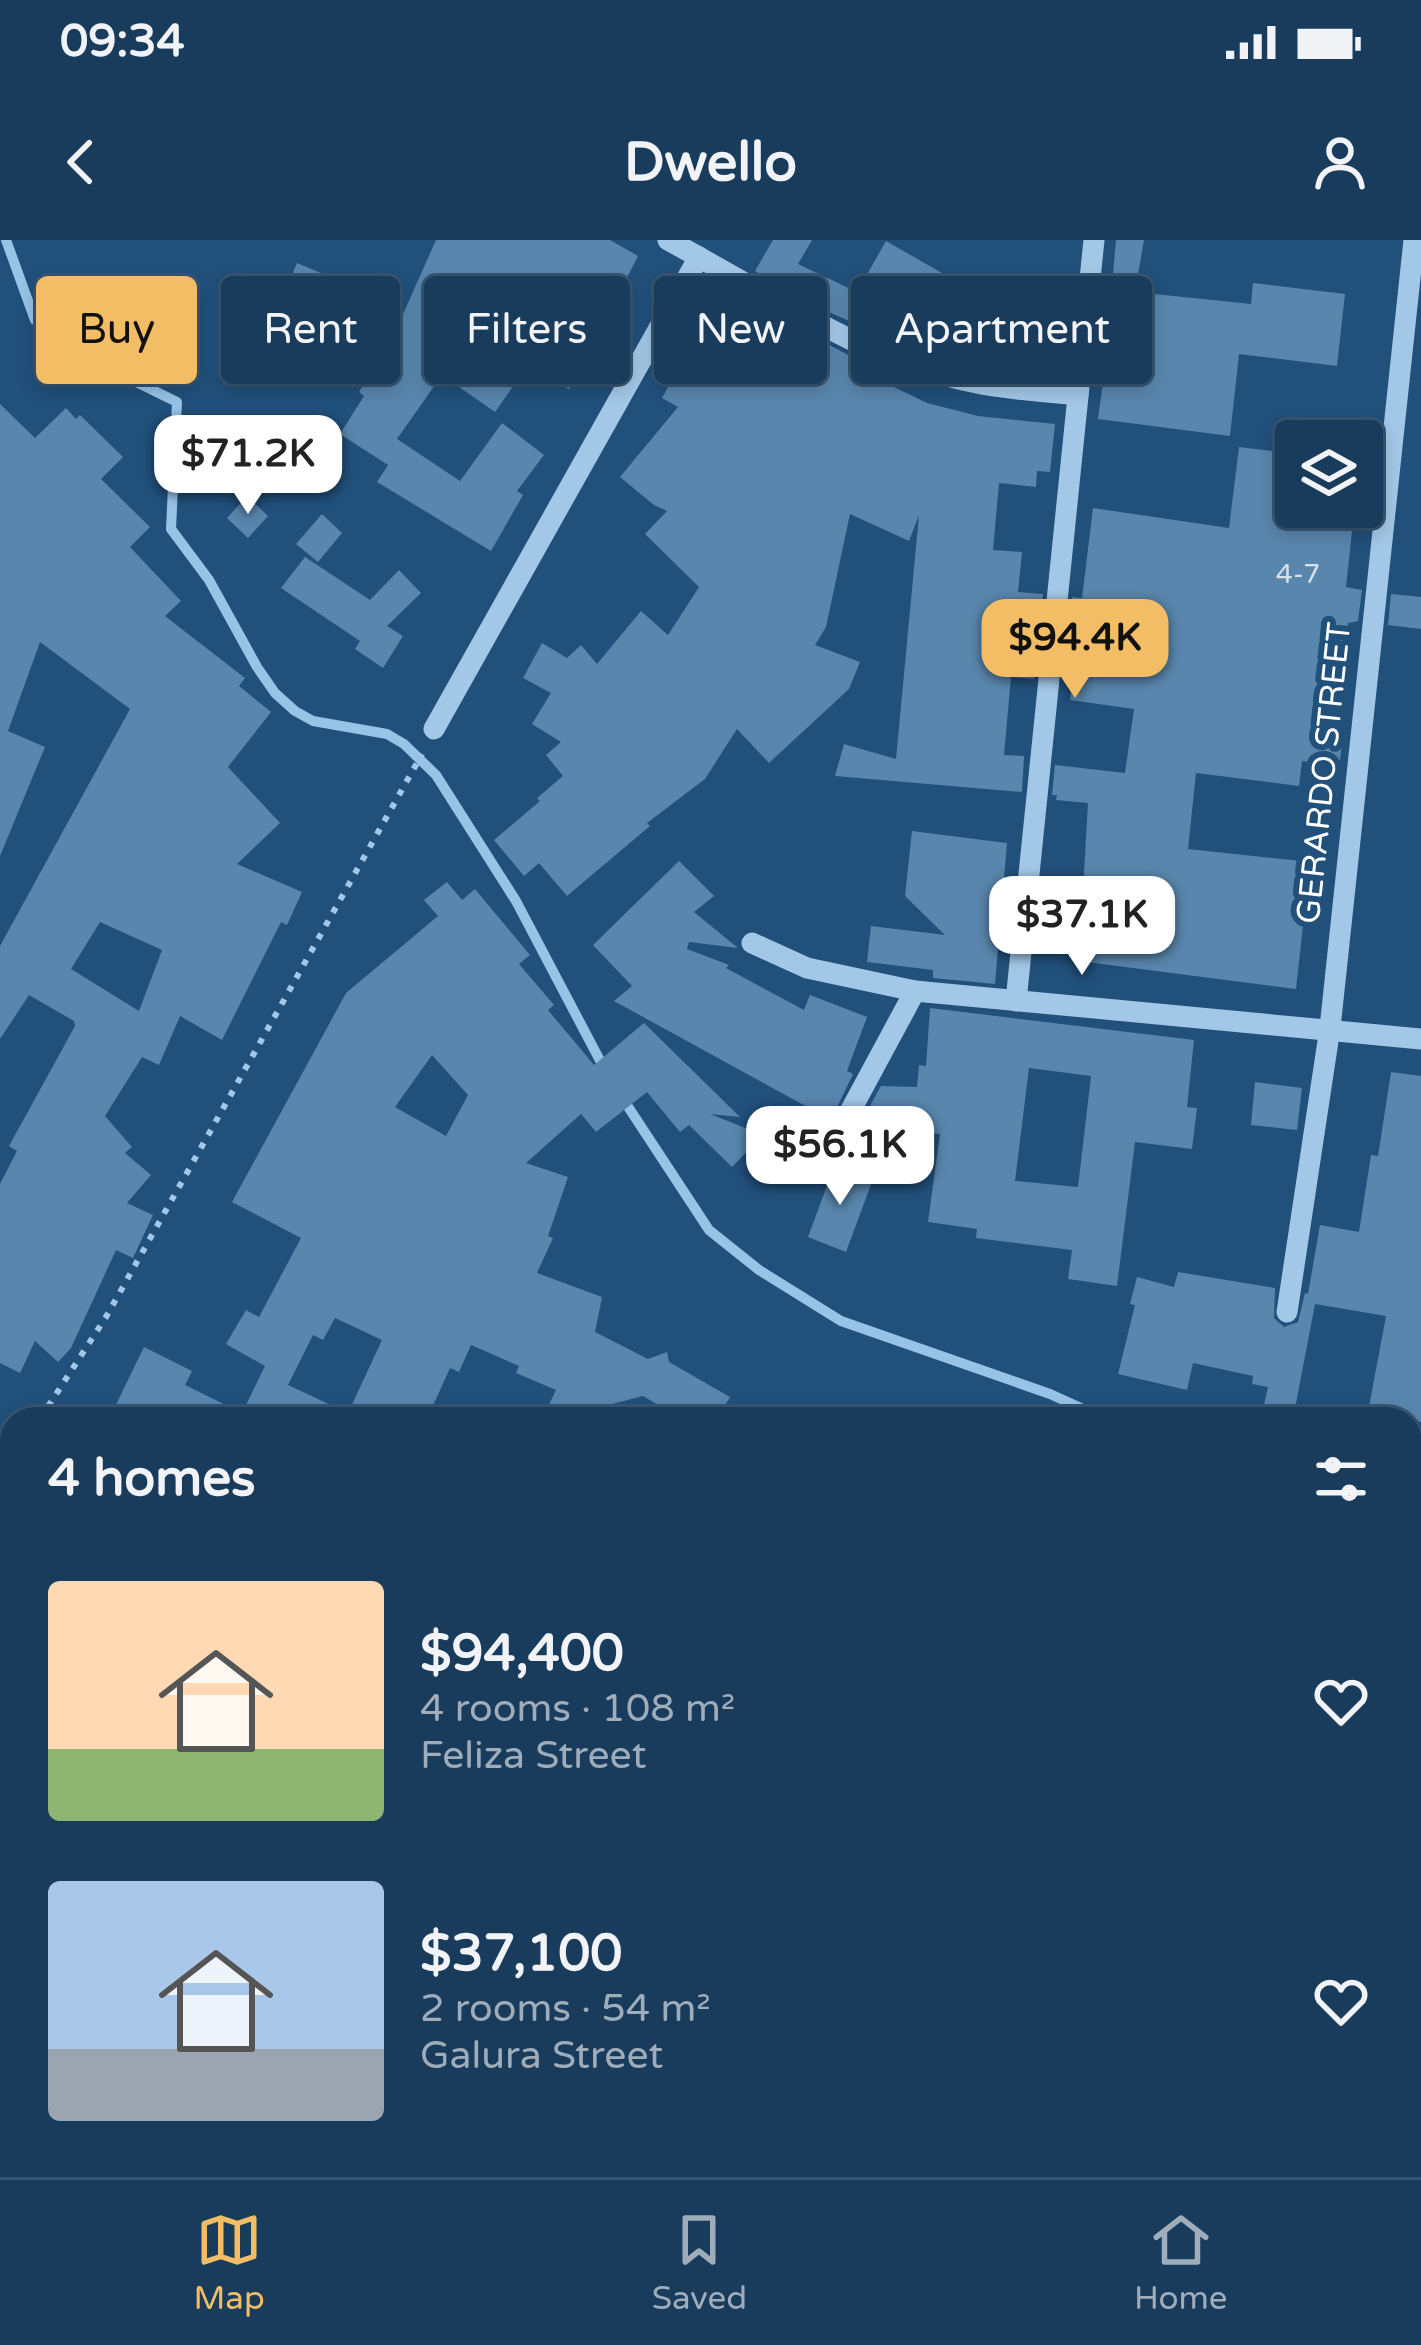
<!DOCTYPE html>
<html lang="en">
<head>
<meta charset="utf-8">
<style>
  :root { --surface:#193c5c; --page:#224362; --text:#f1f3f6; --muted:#9fadbb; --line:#375672; --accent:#f2bd64 }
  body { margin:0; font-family:"Varela Round",sans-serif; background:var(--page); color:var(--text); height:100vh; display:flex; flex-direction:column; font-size:45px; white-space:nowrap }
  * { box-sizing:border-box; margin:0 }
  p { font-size:39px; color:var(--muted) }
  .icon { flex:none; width:66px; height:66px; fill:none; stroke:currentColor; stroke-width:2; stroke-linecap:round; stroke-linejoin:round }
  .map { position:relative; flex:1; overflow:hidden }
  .drawer { position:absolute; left:0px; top:1167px; width:1422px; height:771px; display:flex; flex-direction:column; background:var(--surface); border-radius:36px 36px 0 0; box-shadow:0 6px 18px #0003,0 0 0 3px var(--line) }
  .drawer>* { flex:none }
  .banner { position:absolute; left:36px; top:36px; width:1350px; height:108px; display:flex; gap:24px }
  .fabs { position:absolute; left:1275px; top:180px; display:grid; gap:24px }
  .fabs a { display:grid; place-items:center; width:108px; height:108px; border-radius:12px; background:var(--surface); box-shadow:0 6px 18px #0003,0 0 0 3px var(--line); font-size:60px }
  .price { position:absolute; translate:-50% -102px; padding:0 27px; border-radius:24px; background:#fff; color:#222; font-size:39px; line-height:78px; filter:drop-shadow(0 3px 6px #0008) }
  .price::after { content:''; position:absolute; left:50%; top:72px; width:36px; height:27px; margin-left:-18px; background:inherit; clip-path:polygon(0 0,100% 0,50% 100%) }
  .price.active { background:var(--accent); color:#111 }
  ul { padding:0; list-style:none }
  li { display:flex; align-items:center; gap:36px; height:300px; padding:0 48px }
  li span { display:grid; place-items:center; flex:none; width:336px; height:240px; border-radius:12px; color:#555 }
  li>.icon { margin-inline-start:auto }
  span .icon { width:144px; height:144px; fill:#fffc; stroke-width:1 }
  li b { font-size:51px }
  h2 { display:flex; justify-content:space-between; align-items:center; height:144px; padding:0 48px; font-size:51px }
  .tag { padding:0 42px; border-radius:12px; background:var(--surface); box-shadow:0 6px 18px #0003,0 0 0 3px var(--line); font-size:42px; line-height:108px }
  .tag.active { background:var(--accent); color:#111 }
  .status { display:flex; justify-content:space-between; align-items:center; height:84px; padding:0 60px; background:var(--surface); direction:ltr }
  .status svg { height:33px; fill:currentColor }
  header { display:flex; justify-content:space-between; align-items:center; height:156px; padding:0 48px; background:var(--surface); font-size:54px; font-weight:700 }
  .tabs { display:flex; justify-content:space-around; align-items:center; height:168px; border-top:3px solid var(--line); background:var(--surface); font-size:33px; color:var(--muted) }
  .tabs a { display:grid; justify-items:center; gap:6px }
  .tabs .active { color:var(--accent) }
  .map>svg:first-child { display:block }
</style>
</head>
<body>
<div class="status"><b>09:34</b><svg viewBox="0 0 49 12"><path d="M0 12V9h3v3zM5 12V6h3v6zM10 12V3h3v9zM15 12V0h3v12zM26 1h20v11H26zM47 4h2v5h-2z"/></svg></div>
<header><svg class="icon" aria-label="back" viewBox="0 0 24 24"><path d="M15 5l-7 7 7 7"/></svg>Dwello<svg class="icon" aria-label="person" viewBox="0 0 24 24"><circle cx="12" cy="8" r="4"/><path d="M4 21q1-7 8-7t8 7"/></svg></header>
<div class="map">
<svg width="1421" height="1937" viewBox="0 0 1421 1937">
  <rect width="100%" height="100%" fill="#21507b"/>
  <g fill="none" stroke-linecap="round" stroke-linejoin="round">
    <!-- stream -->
    <g stroke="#97c3e7" stroke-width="10">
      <polyline points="6,0 35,80 122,135 177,162 171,289 209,340 257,427 275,453 295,471 313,481 387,494 404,504 436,535 516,661 605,830"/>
      <polyline points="621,856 709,990 759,1030 841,1081 1050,1154 1105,1179"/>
      <polyline points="1410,1294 1421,1297"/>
    </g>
  </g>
  <!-- building -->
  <g fill="#5986ad" fill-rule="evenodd">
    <polygon points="436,0 610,0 638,16 610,71 628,79 611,116 590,106 569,149 526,128 495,172 442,135 397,199 460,241 502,183 544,215 517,251 523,255 491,311 377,242 388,225 340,194 364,156 359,152 378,121 351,112 353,105 309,90 318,61 390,85 394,78 400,81"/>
    <polygon points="773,0 812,0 798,24 857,52 886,1 956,41 916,110 824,70 755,31"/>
    <polygon points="1116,0 1144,0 1135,52 1251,64 1253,43 1345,54 1337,126 1239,114 1230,196 1098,179 1105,127 1096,126 1100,93 1108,93"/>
    <polygon points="297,23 321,33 306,72 281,61"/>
    <polygon points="747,61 850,116 901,136 894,147 927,163 978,176 1055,184 1050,232 1037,231 1036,247 999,243 993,310 1022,312 1018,352 1043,354 1034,439 1011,437 1004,515 1024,516 1022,552 835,536 844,504 896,519 919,275 909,301 850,274 826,387 815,405 860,422 849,449 769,523 737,489 705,539 647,583 650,586 567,656 539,623 524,636 494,600 540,561 537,558 563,536 546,515 561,502 532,484 551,453 523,438 542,403 567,418 581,405 597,424 641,371 668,395 699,347 645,294 667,271 654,265 620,237 678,167 662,158 687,113 711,127"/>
    <polygon points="1039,87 1070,90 1066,123 1037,121"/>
    <path d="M 0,164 L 35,198 L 66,168 L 76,179 L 80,175 L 123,217 L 101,239 L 150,287 L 130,307 L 181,361 L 165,376 L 245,438 L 239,446 L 271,472 L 228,527 L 280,583 L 237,624 L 302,652 L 287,685 L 281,682 L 222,800 L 180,776 L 159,825 L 142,817 L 105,876 L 132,907 L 125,913 L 151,935 L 127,963 L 153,975 L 133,1018 L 116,1010 L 71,1108 L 58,1122 L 35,1101 L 20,1133 L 0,1123 L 0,944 L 17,911 L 9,906 L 75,786 L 74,781 L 29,755 L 0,799 L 0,706 L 130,469 L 40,402 L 8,491 L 45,507 L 0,616 ZM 100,682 L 162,710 L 139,771 L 71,729 Z"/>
    <polygon points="1239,207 1296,214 1296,267 1354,272 1346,347 1362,350 1358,381 1348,383 1333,497 1343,498 1339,526 1302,521 1299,546 1196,533 1188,609 1310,622 1296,749 1079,721 1088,563 1056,560 1057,555 1052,555 1055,525 1125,533 1134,469 1070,460 1072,443 1064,442 1072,357 1082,358 1093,268 1229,288"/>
    <polygon points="247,256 268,276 248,298 227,278"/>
    <polygon points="322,274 342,293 318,322 296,304"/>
    <polygon points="305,317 370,360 399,330 421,353 387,386 403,396 383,428 355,409 360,401 281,348"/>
    <polygon points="1391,354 1421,357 1421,389 1388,385"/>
    <polygon points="912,591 1007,603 995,744 933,738 933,730 867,722 871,686 945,695 905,656"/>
    <polygon points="679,621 714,656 694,672 738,708 689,702 687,709 729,725 726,728 804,770 810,755 867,777 847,831 853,834 831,880 614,761 632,746 593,705"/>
    <path d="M 447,642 L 462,660 L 475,649 L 530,715 L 519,724 L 554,765 L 548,770 L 594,825 L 644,783 L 740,877 L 710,874 L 763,895 L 732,927 L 689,885 L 680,892 L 647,852 L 596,892 L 581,874 L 526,923 L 568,937 L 548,996 L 553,998 L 537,1033 L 602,1057 L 595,1092 L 648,1119 L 667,1112 L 669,1122 L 730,1157 L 717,1179 L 682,1179 L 643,1156 L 597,1168 L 591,1179 L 542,1179 L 556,1150 L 516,1133 L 519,1126 L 471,1105 L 459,1132 L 450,1128 L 427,1179 L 109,1179 L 144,1107 L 192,1131 L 185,1145 L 242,1173 L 265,1126 L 226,1104 L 246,1070 L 259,1077 L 301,998 L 232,962 L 346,753 L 438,676 L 424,660 ZM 432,815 L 468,855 L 446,896 L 395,867 ZM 335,1078 L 382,1100 L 348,1173 L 288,1145 L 313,1095 L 323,1100 Z"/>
    <path d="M 930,768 L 1194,800 L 1187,867 L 1197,868 L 1192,909 L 1135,902 L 1117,1046 L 1068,1039 L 1072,1010 L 976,998 L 977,989 L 928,982 L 940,894 L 858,887 L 881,846 L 917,847 L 919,825 L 926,826 ZM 1029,828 L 1091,836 L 1078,947 L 1015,941 Z"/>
    <polygon points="1391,832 1421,836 1421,1182 1368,1172 1386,1076 1315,1064 1293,1179 1261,1179 1268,1147 1252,1144 1253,1136 1193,1123 1187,1150 1118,1134 1135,1065 1130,1064 1137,1037 1174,1047 1178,1032 1275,1048 1274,1078 1284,1087 1298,1082 1305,1053 1308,1054 1320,985 1359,992 1371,915 1378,916"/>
    <polygon points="1255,842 1302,848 1297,890 1251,885"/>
    <polygon points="835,924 873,939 846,1012 808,997"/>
  </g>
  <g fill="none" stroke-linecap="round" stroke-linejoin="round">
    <!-- path -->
    <g stroke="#a3c7e6" stroke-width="6" stroke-dasharray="6 9" stroke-linecap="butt">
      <polyline points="40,1179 106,1077 422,514"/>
      <polyline points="0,1246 12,1225"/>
    </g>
    <!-- minor -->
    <g stroke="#a3c7e6" stroke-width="21">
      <path d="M 668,0 C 766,53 866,121 977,143 C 1009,150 1044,151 1078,155"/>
      <polyline points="434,489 699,17"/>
      <polyline points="752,703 807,728 915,751"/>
      <polyline points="1016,761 1094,0"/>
      <polyline points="846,879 915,751 1421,799"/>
      <polyline points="1287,1072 1330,788 1414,0"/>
      <polyline points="0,1658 12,1637"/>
      <polyline points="1410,1888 1421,1890"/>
      <polyline points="243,1937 249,1926"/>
      <polyline points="688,1937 694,1926"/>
      <polyline points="1079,1937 1085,1926"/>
    </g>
  </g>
  <g text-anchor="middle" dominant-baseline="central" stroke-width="12" stroke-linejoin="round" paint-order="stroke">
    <!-- number labels -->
    <g font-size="27" fill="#d6e1ea">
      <text x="1298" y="334">4-7</text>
    </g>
    <!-- street labels -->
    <g font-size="33" fill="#fff" stroke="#21507b">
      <text transform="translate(1324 533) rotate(-84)">GERARDO STREET</text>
    </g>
  </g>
</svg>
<div class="fabs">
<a><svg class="icon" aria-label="layers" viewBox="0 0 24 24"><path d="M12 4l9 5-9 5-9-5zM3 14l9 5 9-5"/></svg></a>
</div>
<b class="price" style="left:248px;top:277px">$71.2K</b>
<b class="price active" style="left:1075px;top:461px">$94.4K</b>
<b class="price" style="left:1082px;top:738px">$37.1K</b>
<b class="price" style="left:840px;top:968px">$56.1K</b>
<div class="banner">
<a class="tag active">Buy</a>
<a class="tag">Rent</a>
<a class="tag">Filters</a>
<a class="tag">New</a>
<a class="tag">Apartment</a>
</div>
<section class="drawer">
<h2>4 homes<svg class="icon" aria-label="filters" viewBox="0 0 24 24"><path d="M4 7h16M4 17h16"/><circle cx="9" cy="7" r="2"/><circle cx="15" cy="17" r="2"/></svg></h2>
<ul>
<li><span style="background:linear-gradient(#ffd9b3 70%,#8fb573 0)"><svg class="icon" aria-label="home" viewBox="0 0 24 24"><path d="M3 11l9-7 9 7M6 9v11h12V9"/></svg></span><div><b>$94,400</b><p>4 rooms · 108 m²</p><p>Feliza Street</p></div><svg class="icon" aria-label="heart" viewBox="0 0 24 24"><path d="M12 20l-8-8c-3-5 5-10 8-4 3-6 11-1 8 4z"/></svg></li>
<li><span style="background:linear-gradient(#a9c7e8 70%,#9aa5b1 0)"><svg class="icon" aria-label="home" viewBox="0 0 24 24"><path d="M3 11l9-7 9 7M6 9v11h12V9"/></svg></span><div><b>$37,100</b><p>2 rooms · 54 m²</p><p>Galura Street</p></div><svg class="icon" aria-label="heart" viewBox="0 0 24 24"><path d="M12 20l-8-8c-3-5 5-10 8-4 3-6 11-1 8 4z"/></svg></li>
</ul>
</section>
</div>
<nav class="tabs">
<a class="active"><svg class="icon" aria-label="map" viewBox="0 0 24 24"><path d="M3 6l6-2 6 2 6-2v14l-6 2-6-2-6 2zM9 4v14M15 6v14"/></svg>Map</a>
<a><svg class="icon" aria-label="saved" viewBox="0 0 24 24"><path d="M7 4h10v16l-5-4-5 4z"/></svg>Saved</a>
<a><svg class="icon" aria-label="home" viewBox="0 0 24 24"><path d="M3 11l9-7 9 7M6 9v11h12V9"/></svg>Home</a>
</nav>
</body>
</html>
